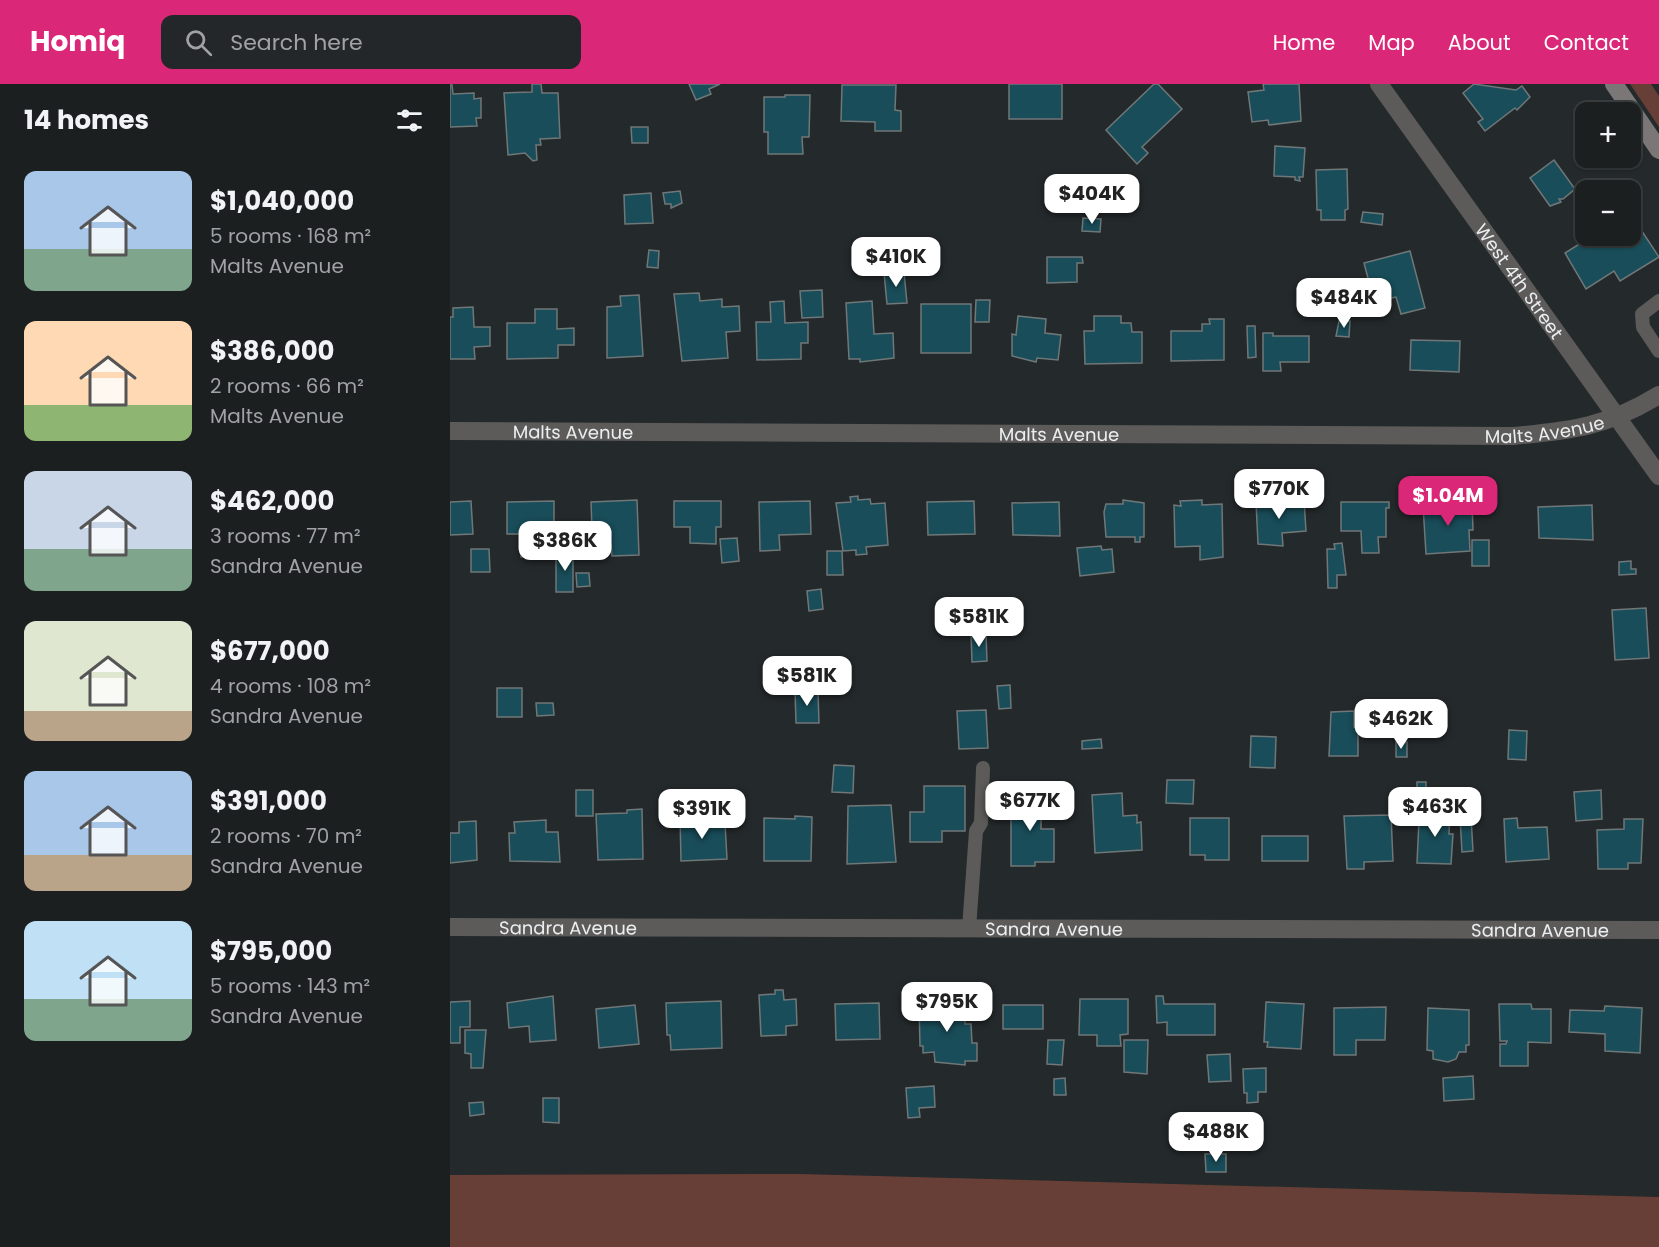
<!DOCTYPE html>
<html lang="en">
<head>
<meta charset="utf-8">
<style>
  :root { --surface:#1b1f20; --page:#242729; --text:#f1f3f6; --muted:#a0a2a5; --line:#393d3e; --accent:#db2777 }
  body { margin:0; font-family:Poppins,sans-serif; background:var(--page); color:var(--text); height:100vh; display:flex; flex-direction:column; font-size:22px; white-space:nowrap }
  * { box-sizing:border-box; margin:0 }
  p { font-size:20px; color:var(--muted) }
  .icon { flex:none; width:33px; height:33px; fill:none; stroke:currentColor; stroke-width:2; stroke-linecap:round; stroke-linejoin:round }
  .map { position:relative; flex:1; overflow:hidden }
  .panel { display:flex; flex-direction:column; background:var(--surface); width:450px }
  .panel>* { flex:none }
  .fabs { position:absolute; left:1125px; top:18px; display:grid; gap:12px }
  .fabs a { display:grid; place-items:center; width:66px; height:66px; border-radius:12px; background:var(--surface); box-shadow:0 2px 4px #0004,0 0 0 2px var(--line); font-size:30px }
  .price { position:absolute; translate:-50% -51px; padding:0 14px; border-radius:12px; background:#fff; color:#222; font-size:20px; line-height:39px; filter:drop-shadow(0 2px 3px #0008) }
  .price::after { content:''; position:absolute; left:50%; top:36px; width:18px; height:14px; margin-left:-9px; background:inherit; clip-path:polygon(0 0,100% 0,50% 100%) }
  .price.selected { background:var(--accent); color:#fff }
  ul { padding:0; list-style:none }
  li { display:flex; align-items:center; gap:18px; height:150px; padding:0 24px }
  li span { display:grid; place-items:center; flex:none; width:168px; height:120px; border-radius:12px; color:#555 }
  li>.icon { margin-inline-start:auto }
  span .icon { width:72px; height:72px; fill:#fffc; stroke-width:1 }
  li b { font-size:26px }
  h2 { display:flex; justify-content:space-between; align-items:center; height:72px; padding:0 24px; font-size:26px }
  header { display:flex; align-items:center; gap:36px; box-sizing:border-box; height:84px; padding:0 30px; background:var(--accent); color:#fff }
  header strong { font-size:28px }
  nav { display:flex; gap:33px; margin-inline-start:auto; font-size:21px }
  .search { width:420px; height:54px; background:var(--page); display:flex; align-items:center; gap:15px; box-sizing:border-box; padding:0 21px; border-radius:12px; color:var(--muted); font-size:22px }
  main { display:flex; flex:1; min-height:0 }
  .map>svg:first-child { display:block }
</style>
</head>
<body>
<header>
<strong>Homiq</strong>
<div class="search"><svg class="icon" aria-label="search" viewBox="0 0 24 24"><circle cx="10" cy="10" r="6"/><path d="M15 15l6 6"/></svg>Search here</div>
<nav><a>Home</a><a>Map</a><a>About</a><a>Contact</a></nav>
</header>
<main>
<section class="panel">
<h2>14 homes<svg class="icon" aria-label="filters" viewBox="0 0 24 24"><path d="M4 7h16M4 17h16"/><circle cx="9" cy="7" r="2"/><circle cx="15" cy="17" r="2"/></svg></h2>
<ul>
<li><span style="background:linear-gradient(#a9c7e8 65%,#7fa58c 0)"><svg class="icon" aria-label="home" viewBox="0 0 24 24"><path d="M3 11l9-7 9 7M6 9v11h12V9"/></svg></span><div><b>$1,040,000</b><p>5 rooms · 168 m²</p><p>Malts Avenue</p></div></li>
<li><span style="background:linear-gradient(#ffd9b3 70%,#8fb573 0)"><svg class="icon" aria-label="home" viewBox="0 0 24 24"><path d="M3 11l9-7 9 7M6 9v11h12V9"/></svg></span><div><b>$386,000</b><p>2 rooms · 66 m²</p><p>Malts Avenue</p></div></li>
<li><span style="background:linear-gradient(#c9d6e8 65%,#7fa58c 0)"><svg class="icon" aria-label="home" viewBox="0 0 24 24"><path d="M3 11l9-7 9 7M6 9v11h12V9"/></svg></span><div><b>$462,000</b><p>3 rooms · 77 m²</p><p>Sandra Avenue</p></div></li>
<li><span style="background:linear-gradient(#dfe7d0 75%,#b9a48a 0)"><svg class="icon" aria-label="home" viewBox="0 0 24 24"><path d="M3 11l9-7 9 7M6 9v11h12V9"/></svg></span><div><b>$677,000</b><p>4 rooms · 108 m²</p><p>Sandra Avenue</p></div></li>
<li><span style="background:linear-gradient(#a9c7e8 70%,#b9a48a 0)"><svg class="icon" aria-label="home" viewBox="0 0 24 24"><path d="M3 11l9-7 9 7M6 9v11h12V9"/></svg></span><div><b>$391,000</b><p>2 rooms · 70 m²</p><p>Sandra Avenue</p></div></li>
<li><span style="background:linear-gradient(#bfe0f5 65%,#7fa58c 0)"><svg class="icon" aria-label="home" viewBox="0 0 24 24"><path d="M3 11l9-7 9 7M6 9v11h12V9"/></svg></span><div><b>$795,000</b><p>5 rooms · 143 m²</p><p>Sandra Avenue</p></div></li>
</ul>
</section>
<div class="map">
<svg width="1209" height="1163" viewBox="0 0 1209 1163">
  <rect width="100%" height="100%" fill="#24292b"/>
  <!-- green -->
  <g fill="#683f36">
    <polygon points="1180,0 1201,0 1209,12 1209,43"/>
    <polygon points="350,1090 1209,1113 1209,1163 0,1163 0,1091"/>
  </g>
  <!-- building -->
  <g fill="#194d59" stroke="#707778" stroke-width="1.5">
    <polygon points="82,0 91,0 92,9 108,9 110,54 90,55 91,61 86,61 87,76 83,77 75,69 58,71 54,9 82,8"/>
    <polygon points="239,0 270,0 259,5 261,10 246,16"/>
    <rect x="559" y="0" width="53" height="35"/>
    <polygon points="704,0 708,0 732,25 692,63 698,69 687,80 656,46"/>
    <polygon points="813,0 849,0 851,37 819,41 818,36 802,38 798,8 814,6"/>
    <polygon points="1024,0 1066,6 1072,2 1080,13 1067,26 1065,24 1035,47 1028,38 1033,35 1013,9"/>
    <polygon points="0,1 2,1 3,10 24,9 24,15 31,14 31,34 26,34 27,42 0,43"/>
    <polygon points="392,1 446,1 445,26 451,27 451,47 425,47 425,38 391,37"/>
    <polygon points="335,11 360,11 359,53 352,53 353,70 318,70 318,48 314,48 314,13 335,13"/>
    <polygon points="181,43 198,43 198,59 182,59"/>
    <polygon points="825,62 855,64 853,93 849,93 850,97 845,96 845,93 824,92"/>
    <polygon points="1104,76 1125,105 1113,115 1109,115 1111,118 1100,122 1080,94"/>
    <polygon points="897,85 898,125 895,126 895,136 871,136 871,126 867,126 866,86"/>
    <polygon points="230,107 232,119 221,124 221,120 215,120 213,109"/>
    <polygon points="201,109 203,139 175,140 174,111"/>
    <polygon points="913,128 933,130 932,141 911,138"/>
    <polygon points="1180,129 1209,173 1170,197 1164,187 1136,205 1115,169 1142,152 1180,152"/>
    <polygon points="633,134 651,135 650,148 632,147"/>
    <polygon points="199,166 209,167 208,184 197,183"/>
    <polygon points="960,167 975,224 951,230 946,213 936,215 931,195 919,198 914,179"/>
    <polygon points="597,173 632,173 633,179 627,179 627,198 597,199"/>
    <polygon points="454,188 457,219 437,220 434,189"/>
    <polygon points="372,206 373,233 352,234 350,207"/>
    <polygon points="249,209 250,217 272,215 272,223 289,222 290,247 276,248 278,274 232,277 224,210"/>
    <polygon points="189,211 193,272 157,274 157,223 171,222 170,212"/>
    <polygon points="526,216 540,216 539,238 525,238"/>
    <polygon points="334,217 335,239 358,238 358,259 351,259 351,275 307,276 306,238 321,238 320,218"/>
    <polygon points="422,217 424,250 443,249 444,274 410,278 410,275 399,275 396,219"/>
    <rect x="471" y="220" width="50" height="49"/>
    <polygon points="23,223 24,243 40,243 40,262 24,263 25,275 0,275 0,233 3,233 3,224"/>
    <polygon points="85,225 107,225 107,245 124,244 124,261 108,261 108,274 57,275 57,239 85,239"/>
    <polygon points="568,232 596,235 595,249 611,251 608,276 587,274 586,278 562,272 562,250 566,251"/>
    <polygon points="644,232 671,232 671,239 681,239 682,248 692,248 692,279 635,280 634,247 644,247"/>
    <polygon points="759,235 774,235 774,276 721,277 721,247 752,247 752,240 760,240"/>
    <polygon points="889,237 900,237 899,253 886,252"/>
    <polygon points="797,242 805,242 806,273 798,274"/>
    <polygon points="813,249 823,249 823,252 859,252 859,278 830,278 831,287 813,287"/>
    <polygon points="961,256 1010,257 1009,288 960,286"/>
    <polygon points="408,412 408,416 420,415 421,420 435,419 438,461 416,463 417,470 406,471 406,466 393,467 386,419 401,418 400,413"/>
    <polygon points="854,415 856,447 832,449 833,462 808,460 806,418"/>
    <polygon points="187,416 189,471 162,472 161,460 144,460 144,471 127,472 126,446 142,445 141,418"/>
    <polygon points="673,416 694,419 694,453 690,453 690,458 685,458 685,453 656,453 654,428 656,420 673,420"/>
    <polygon points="752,416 752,421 772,420 773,473 750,476 750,462 725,463 724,421 731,422 730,417"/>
    <polygon points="21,417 23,450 0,451 0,418"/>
    <polygon points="104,417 104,450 88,450 88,457 96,457 95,463 89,463 89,473 71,473 71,450 57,450 57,418"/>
    <polygon points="224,417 271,417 271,443 266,443 266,460 240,459 240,443 224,443"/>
    <polygon points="360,417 361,450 329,451 330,466 310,467 309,418"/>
    <polygon points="524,417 525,450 478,451 477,418"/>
    <polygon points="609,418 610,452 563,451 562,419"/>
    <polygon points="891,418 939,418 939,424 936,424 936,453 928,453 929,469 912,469 911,447 891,447"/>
    <polygon points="1022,418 1023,446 1019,446 1020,467 976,470 973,421"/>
    <polygon points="1142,421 1143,456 1089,454 1088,423"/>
    <polygon points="287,454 289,477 272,479 270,455"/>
    <rect x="1022" y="456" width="17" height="26"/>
    <polygon points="892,459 896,491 887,491 887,504 878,504 877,465 885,465 884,460"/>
    <polygon points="651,462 652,466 662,465 664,488 630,492 627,464"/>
    <polygon points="21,465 39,465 40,488 21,488"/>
    <rect x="106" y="467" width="17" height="41"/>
    <polygon points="377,467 392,467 393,491 377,491"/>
    <polygon points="1181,477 1181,485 1186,485 1186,490 1169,491 1169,478"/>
    <polygon points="126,489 139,489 140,502 127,503"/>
    <polygon points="371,505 373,525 359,527 357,507"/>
    <polygon points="1196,524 1199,574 1165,576 1162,526"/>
    <polygon points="521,550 536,550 537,577 522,578"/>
    <polygon points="560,601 561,624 549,625 547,602"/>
    <rect x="47" y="604" width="25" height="29"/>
    <polygon points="368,607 369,639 346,639 345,608"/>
    <polygon points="86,619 103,619 104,631 87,632"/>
    <polygon points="536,626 538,664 509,665 507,627"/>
    <polygon points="904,627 904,643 908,645 908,672 879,672 881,628"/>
    <polygon points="1059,646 1077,647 1076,676 1058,675"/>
    <polygon points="801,652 826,653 825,684 800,683"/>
    <polygon points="651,655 652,664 632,665 632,657"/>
    <rect x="946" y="658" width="11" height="15"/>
    <polygon points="384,681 404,682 403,709 382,708"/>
    <polygon points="717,696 744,696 743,720 716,719"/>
    <polygon points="967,698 976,698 976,724 967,725"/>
    <polygon points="474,702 515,702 515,747 492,747 492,758 460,758 460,728 474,728"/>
    <rect x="126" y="706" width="17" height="26"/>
    <polygon points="1151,706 1152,735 1126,737 1124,708"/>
    <polygon points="568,709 595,709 595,727 591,727 591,745 604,745 604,778 585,778 585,782 561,782 561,725 567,725"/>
    <polygon points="672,709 673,732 687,731 687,739 691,738 692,766 645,769 642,711"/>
    <polygon points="441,721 446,778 397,780 398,722"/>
    <polygon points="980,723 1000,724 999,750 1003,750 1001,780 967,779 969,736 979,736"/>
    <polygon points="192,725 193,775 148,776 146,730 177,729 177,726"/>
    <polygon points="941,731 943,777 914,778 914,785 897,785 894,732"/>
    <polygon points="254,732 255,739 275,738 277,775 231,777 230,733"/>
    <polygon points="345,732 362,733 361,777 314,777 314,734 345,735"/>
    <polygon points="1021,732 1023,767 1012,768 1010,733"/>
    <polygon points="740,734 779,734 779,776 755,776 755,771 740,771"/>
    <polygon points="1067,734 1068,744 1097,743 1099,775 1056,778 1054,735"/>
    <polygon points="1174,735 1193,735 1191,779 1178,779 1178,785 1148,785 1147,746 1174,745"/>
    <polygon points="96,736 96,748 108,748 110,778 60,777 59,749 65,749 64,738"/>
    <polygon points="26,737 27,776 0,779 0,749 9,749 9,738"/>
    <rect x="812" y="752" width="46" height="25"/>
    <polygon points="325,906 333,906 334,916 346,915 347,941 336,942 336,951 311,952 309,911 325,910"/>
    <polygon points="103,912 106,956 80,958 79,942 59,944 57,919"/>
    <polygon points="706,912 713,912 714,920 765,920 765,951 717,951 717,938 707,939"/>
    <polygon points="630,915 678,915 678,950 670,951 671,962 647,962 647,951 629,951"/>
    <polygon points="20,917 20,943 10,943 10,959 0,959 0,918"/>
    <polygon points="271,917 272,964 221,966 220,951 217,951 216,919"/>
    <polygon points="816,918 854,920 851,965 817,963 818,958 814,958"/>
    <polygon points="429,919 430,955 386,956 385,920"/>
    <polygon points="515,919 515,940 521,940 522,959 527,959 527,977 515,977 515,981 485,978 484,968 473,969 473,962 470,962 469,920"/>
    <polygon points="1049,920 1081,920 1082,925 1101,925 1101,959 1078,958 1078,982 1050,982 1050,960 1056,960 1057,957 1050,957"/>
    <polygon points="185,921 189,960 149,964 146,925"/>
    <rect x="553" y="921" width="40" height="24"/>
    <polygon points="1155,922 1192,924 1190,969 1155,967 1155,950 1119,948 1120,926 1154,927"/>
    <polygon points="936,923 935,956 906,956 906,971 884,971 884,924"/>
    <polygon points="978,924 1019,926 1019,961 1016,961 1016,968 1009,968 1006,975 998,978 983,975 983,967 977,966"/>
    <polygon points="15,946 36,946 33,984 21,984 21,970 15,969"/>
    <polygon points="598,956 614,956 612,981 597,980"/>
    <polygon points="674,956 698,956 697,990 674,988"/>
    <polygon points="780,970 781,997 759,998 757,971"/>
    <polygon points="816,984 816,1008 808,1008 808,1018 797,1019 797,1009 794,1009 793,985"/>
    <polygon points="1023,992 1024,1015 994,1017 993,994"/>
    <polygon points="615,994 616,1011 604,1011 604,995"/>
    <polygon points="484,1002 485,1023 469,1024 470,1033 458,1034 456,1004"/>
    <polygon points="93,1014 109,1014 109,1039 93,1038"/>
    <polygon points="33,1018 34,1030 20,1032 19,1019"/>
    <polygon points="755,1070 776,1070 776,1088 756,1088"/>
  </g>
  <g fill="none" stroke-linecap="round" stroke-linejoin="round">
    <!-- lane -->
    <g stroke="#5d5b5a" stroke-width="14">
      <polyline points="1209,217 1192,230 1193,243 1209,267"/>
      <polyline points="519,845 526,747 531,739 533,684"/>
    </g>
    <!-- street -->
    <g stroke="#5d5b5a" stroke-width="18">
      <path id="s1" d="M 929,0 L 1209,392"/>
      <path id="s2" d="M 0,347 L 1063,352 C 1121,347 1159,342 1209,311"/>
      <path id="s3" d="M 0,843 L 1209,846"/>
    </g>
    <!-- secondary -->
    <polyline stroke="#7b7776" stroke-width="18" points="1164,0 1209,66"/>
  </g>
  <g text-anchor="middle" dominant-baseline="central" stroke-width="4.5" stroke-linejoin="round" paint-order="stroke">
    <!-- street labels -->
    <g font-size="18" fill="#ebeef0" stroke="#0f1112">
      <text stroke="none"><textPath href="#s1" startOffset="242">West 4th Street</textPath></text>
      <text stroke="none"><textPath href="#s2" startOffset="1095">Malts Avenue</textPath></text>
      <text stroke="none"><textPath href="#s2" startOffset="123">Malts Avenue</textPath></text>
      <text stroke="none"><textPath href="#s2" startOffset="609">Malts Avenue</textPath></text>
      <text stroke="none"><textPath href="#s3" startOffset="118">Sandra Avenue</textPath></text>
      <text stroke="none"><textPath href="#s3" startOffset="604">Sandra Avenue</textPath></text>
      <text stroke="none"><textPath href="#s3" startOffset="1090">Sandra Avenue</textPath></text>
    </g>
  </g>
</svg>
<div class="fabs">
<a>+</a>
<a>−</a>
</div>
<b class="price" style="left:642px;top:141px">$404K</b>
<b class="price" style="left:446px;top:204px">$410K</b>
<b class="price" style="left:894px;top:245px">$484K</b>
<b class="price" style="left:829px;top:436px">$770K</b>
<b class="price selected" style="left:998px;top:443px">$1.04M</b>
<b class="price" style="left:115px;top:488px">$386K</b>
<b class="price" style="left:529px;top:564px">$581K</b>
<b class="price" style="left:357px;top:623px">$581K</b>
<b class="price" style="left:951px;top:666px">$462K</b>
<b class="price" style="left:580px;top:748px">$677K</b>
<b class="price" style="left:985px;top:754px">$463K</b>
<b class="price" style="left:252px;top:756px">$391K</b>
<b class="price" style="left:497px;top:949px">$795K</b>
<b class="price" style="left:766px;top:1079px">$488K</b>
</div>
</main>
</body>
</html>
